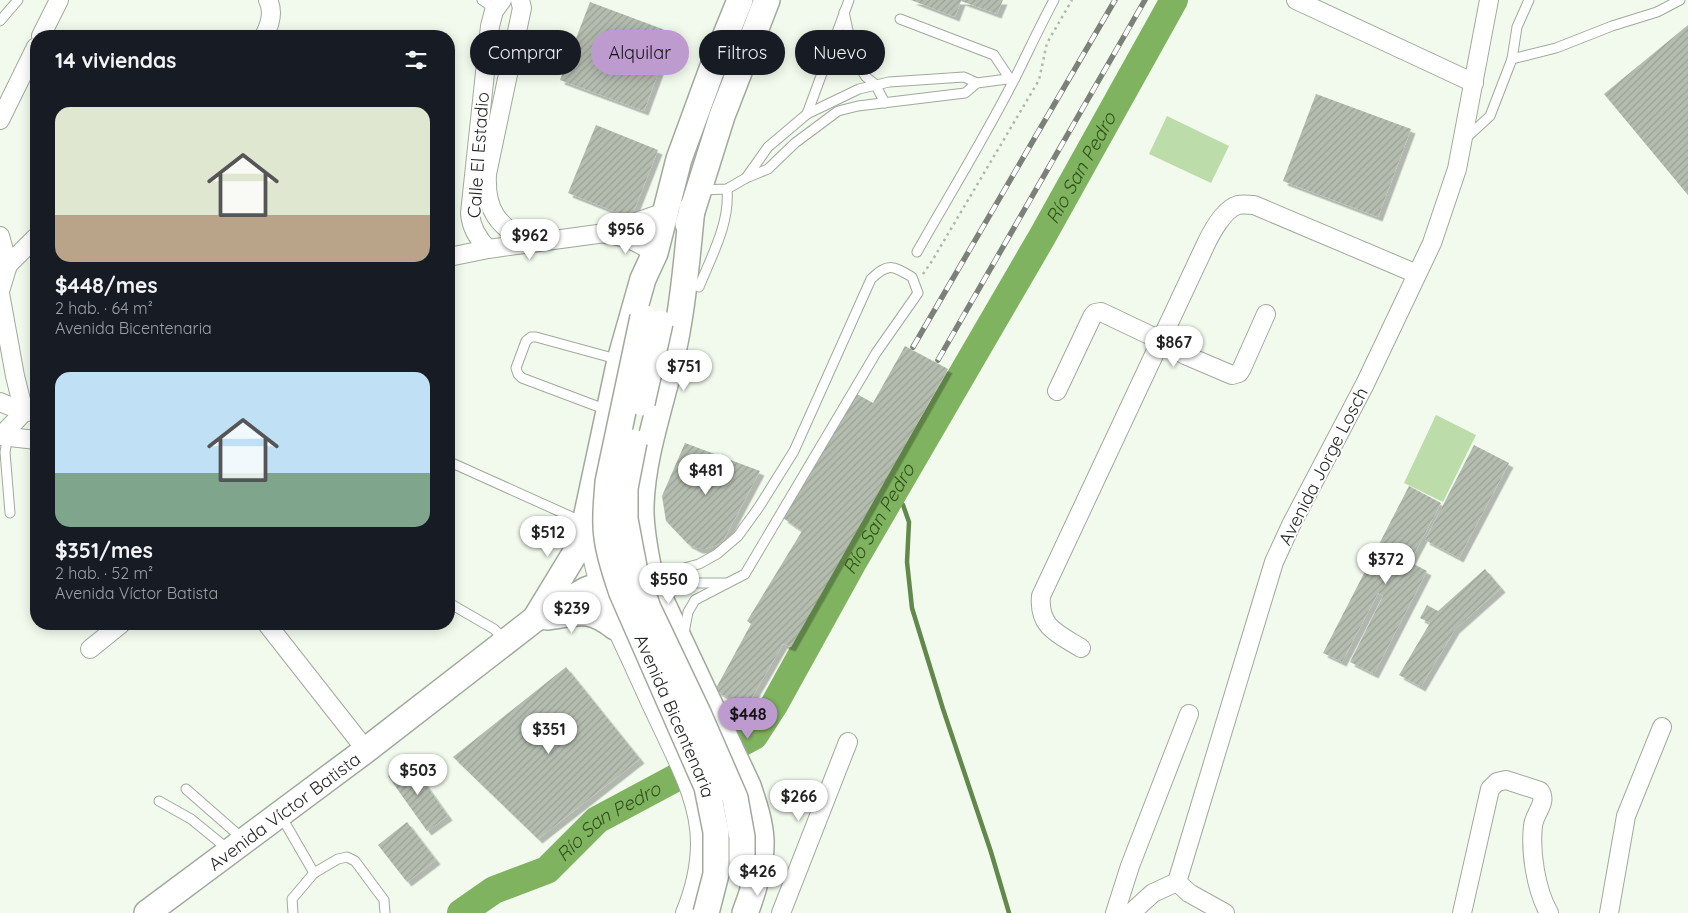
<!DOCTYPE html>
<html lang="es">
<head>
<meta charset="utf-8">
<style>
  :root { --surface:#171b24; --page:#242831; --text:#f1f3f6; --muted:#9ea1a6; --accent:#be9bcf }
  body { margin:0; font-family:Quicksand,sans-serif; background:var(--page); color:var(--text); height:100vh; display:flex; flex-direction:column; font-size:19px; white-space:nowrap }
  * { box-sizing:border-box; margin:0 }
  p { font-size:16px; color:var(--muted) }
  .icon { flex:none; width:28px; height:28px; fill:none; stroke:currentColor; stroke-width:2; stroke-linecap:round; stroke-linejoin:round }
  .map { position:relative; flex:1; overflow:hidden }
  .drawer { position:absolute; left:30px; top:30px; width:425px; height:600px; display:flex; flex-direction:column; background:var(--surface); border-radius:20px; box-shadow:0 2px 12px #0003 }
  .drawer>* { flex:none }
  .hud { position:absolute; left:470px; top:30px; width:475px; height:45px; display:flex; gap:10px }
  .price { position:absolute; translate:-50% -42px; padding:0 11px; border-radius:18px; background:#fff; color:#222; font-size:16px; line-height:32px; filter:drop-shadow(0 1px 2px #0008) }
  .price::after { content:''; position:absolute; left:50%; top:30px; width:15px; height:11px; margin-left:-8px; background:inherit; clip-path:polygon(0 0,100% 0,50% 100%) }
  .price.on { background:var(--accent); color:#111 }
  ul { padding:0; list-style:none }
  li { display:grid; align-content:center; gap:10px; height:265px; padding:0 25px }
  li span { display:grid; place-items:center; height:155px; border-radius:15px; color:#555 }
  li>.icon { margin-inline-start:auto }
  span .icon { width:90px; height:90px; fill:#fffc; stroke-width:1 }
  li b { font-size:21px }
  h2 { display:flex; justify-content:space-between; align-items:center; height:60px; padding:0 25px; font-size:21px }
  .tag { padding:0 18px; border-radius:22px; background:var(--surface); box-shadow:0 2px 12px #0003; font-size:18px; line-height:45px }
  .tag.on { background:var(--accent); color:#111 }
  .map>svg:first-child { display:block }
</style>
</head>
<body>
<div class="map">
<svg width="1688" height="913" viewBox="0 0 1688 913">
  <defs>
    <pattern id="building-hatch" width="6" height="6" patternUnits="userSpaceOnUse" patternTransform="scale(1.25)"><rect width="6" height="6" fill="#b4bcaf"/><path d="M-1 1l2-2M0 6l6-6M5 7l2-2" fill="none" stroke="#9aa196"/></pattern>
    <filter id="shadow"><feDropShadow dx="4.5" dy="4.5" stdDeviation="0" flood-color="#0004"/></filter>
  </defs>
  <rect width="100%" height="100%" fill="#f2faed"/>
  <!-- garden -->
  <g fill="#bcddaa">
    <polygon points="1167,116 1229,146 1211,183 1149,154"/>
    <polygon points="1436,415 1476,435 1443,502 1404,483"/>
  </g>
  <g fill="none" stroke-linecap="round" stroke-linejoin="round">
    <!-- stream -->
    <polyline stroke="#63884c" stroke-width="4.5" points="893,493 903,505 909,522 907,562 912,608 943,709 991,852 1009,913"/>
    <!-- river -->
    <path stroke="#7fb35f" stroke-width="28" id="s1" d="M 461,913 L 494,890 L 547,870 L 597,820 L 754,736 L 774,705 L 853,562 L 1042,237 L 1174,0"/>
  </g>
  <!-- building -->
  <g fill="url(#building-hatch)" filter="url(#shadow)">
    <polygon points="911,0 1003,0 997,14 961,1 955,17"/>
    <polygon points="590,2 673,33 644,111 560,80"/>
    <polygon points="1688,25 1688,195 1604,94"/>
    <polygon points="1316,94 1411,129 1378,217 1283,181"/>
    <polygon points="596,125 658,150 631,218 568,193"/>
    <polygon points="905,346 948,369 791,647 783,644 746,708 715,690 751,624 747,621 802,531 783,518 855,393 873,403"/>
    <polygon points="685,443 760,471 722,543 705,549 698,549 688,544 666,521 662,496"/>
    <polygon points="1474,445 1509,463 1459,558 1425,540"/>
    <polygon points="1409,486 1441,503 1410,562 1427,571 1374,674 1350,662 1383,596 1378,593 1342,662 1323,653"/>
    <polygon points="1485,569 1501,588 1455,629 1421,687 1399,675 1430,623 1420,618 1427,605 1438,611"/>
    <polygon points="566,667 640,759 538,839 453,757"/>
    <polygon points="409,761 448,816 427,831 388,776"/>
    <polygon points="407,822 436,860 407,882 378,845"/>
  </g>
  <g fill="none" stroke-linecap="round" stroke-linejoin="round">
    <defs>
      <g id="lane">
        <polyline points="482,0 495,9"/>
        <polyline points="844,12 854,58 866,77 875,84 885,103"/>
        <polyline points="900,19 994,55 1010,79"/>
        <polyline points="0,21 18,0"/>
        <polyline points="1512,59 1556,48 1612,26 1657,12 1680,0"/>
        <polyline points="807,114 849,0"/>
        <polyline points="1465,139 1490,116 1512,59 1517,27 1529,0"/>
        <polyline points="746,178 768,147 807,114 859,89 889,82 964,77 977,83"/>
        <polyline points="701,190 727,189 746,178 768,169 795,143 838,111 858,106 965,93 977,83 1015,78"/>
        <path d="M 917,252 C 950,194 985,137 1015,78 C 1028,52 1040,26 1054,0"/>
        <path d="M 699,287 C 712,255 730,223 727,189"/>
        <polyline points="607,410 522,378 518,374 516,368 526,341 531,337 536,337 620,360"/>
        <polyline points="8,436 5,452 10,513"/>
        <polyline points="452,463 583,522"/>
        <path d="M 652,577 L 699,564 L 717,554 L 738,536 L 759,507 L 794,451 L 871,279 C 888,263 892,265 912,277 L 918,293 L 876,353 L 745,574 L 695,600 L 688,612 L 684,633"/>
        <polyline points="657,580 664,583 726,583"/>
        <polyline points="449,603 494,629 504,639"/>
        <polyline points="186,789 243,839"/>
        <polyline points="159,801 191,819 229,850"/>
        <polyline points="281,816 314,873 292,899 293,913"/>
        <polyline points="314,873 338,859 347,857 355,861 384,900 385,913"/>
      </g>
      <g id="street">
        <path d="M 520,0 L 522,8 L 487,174 C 485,212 498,224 528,244"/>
        <polyline points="1296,0 1474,83"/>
        <polyline points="41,36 59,0"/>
        <path d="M 264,36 C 270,25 274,12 268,0"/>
        <polyline points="0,120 36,47"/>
        <path d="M 605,234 C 626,236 637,242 655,253"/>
        <polyline points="0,236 8,265"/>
        <path d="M 488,249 C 478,239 471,228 470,213 L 490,26 L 494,11 L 502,0"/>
        <polyline points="449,257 488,249 605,233 665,212"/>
        <polyline points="0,291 8,265 36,237"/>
        <polyline points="0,293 15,376 24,412 1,436"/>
        <polyline points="1057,391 1092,317 1095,313 1101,312 1160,340 1185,355 1232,375 1239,373 1242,368 1266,314"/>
        <polyline points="0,402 24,412 36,411"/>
        <polyline points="0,436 36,440"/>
        <path d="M 589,527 C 590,573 611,618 631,660 C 643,687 656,715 669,742 C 684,774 700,807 700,843 C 700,867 694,891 685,913"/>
        <polyline points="267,624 366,750"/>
        <path d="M 1081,648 C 1058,634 1038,627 1041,596 L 1205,246 C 1211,233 1224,209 1238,205 C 1243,204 1250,205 1254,205 L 1417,274"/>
        <polyline points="90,649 121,624"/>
        <polyline points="1177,882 1189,893 1225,913"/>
        <polyline points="781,913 848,742"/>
        <polyline points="1115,913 1130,866 1189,714"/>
        <polyline points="1131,913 1153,893 1177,882 1274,562 1291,525 1365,384 1432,243 1457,169 1489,0"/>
        <path d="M 1462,913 L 1490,789 L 1497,782 L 1506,780 L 1540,791 C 1548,803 1534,813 1533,826 C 1530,852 1536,890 1549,913"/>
        <polyline points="1609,913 1626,816 1662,727"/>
      </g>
      <g id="secondary">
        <path d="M 692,208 C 688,247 685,287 678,326 C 669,385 643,445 641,505 C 640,530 646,553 650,577 L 748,786 C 754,804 760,821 761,840 C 762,862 753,893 745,913"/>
        <polyline points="688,224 722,116 767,0"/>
        <path d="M 547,617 C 578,613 589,606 615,627"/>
        <polyline points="535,619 577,550 585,523 620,360 643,279 655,253 679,159 712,69 740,0"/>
        <path id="s2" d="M 147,913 L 366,750 L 535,619 L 586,590 L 600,585 L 638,578"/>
      </g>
    </defs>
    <!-- lane casing -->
    <use href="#lane" stroke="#a1a99d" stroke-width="11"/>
    <!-- street casing -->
    <use href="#street" stroke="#a1a99d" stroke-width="20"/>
    <!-- secondary casing -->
    <use href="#secondary" stroke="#a1a99d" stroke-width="28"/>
    <!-- path -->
    <polyline stroke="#b0b6ac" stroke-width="2.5" stroke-dasharray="2.5 4" stroke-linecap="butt" points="923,274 932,261 1039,80 1047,43 1072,0"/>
    <!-- lane -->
    <use href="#lane" stroke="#fff" stroke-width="9"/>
    <!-- street -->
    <use href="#street" stroke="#fff" stroke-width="18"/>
    <!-- secondary -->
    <use href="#secondary" stroke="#fff" stroke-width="25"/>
    <defs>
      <g id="rail">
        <polyline points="913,347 1115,0"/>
        <polyline points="938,360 1145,0"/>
      </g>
    </defs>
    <!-- rail casing -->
    <use href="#rail" stroke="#7b8078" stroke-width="5.5"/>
    <!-- rail -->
    <use href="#rail" stroke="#fff" stroke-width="4" stroke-dasharray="11" stroke-linecap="butt"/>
    <defs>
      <g id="secondary-bridge">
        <path id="s3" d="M 643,317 L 608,482 C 607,500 604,519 607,537 C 609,556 616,575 622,593 L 707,787 L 716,832 L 716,874 L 706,913"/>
        <polyline points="642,403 660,323"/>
        <polyline points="634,442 625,488 625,519 635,572 648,608 698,713 735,798 742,837 742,871"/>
      </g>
    </defs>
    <!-- secondary-bridge casing -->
    <use href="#secondary-bridge" stroke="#a1a99d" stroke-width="28" stroke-linecap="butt"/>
    <!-- secondary-bridge -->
    <use href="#secondary-bridge" stroke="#fff" stroke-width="25"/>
  </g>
  <g text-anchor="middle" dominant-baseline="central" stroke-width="4" stroke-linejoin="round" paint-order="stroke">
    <!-- street labels -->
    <g font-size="18" fill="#222520" stroke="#fff">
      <text transform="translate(478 155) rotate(-86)">Calle El Estadio</text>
      <text transform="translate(1323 466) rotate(-63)">Avenida Jorge Losch</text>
      <text stroke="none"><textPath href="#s3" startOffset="416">Avenida Bicentenaria</textPath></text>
      <text stroke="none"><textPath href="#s2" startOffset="171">Avenida Víctor Batista</textPath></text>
    </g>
    <!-- water labels -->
    <g font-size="19" font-style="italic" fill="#305218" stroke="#fff">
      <text stroke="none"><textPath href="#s1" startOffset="1001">Río San Pedro</textPath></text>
      <text stroke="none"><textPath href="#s1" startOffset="596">Río San Pedro</textPath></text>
      <text stroke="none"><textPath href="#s1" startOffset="176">Río San Pedro</textPath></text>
    </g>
  </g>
</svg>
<b class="price" style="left:626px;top:255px">$956</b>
<b class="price" style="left:530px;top:261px">$962</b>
<b class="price" style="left:1174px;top:368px">$867</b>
<b class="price" style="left:684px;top:392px">$751</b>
<b class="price" style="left:706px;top:496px">$481</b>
<b class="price" style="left:548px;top:558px">$512</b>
<b class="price" style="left:1386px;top:585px">$372</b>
<b class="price" style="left:669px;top:605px">$550</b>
<b class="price" style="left:572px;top:634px">$239</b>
<b class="price on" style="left:748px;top:740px">$448</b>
<b class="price" style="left:549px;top:755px">$351</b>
<b class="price" style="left:418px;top:796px">$503</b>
<b class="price" style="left:799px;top:822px">$266</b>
<b class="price" style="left:758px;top:897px">$426</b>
<div class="hud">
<a class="tag">Comprar</a>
<a class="tag on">Alquilar</a>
<a class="tag">Filtros</a>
<a class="tag">Nuevo</a>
</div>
<section class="drawer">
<h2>14 viviendas<svg class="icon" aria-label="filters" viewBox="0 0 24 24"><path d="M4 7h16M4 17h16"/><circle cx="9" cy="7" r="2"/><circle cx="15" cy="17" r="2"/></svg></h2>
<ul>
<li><span style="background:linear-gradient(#dfe7d0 70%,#b9a48a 0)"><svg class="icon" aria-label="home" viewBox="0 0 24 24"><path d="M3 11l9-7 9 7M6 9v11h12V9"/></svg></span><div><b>$448/mes</b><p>2 hab. · 64 m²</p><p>Avenida Bicentenaria</p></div></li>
<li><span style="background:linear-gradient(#bfe0f5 65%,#7fa58c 0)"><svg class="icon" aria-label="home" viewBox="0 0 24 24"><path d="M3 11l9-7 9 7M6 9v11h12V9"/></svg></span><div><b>$351/mes</b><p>2 hab. · 52 m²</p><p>Avenida Víctor Batista</p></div></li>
</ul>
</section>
</div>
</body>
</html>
